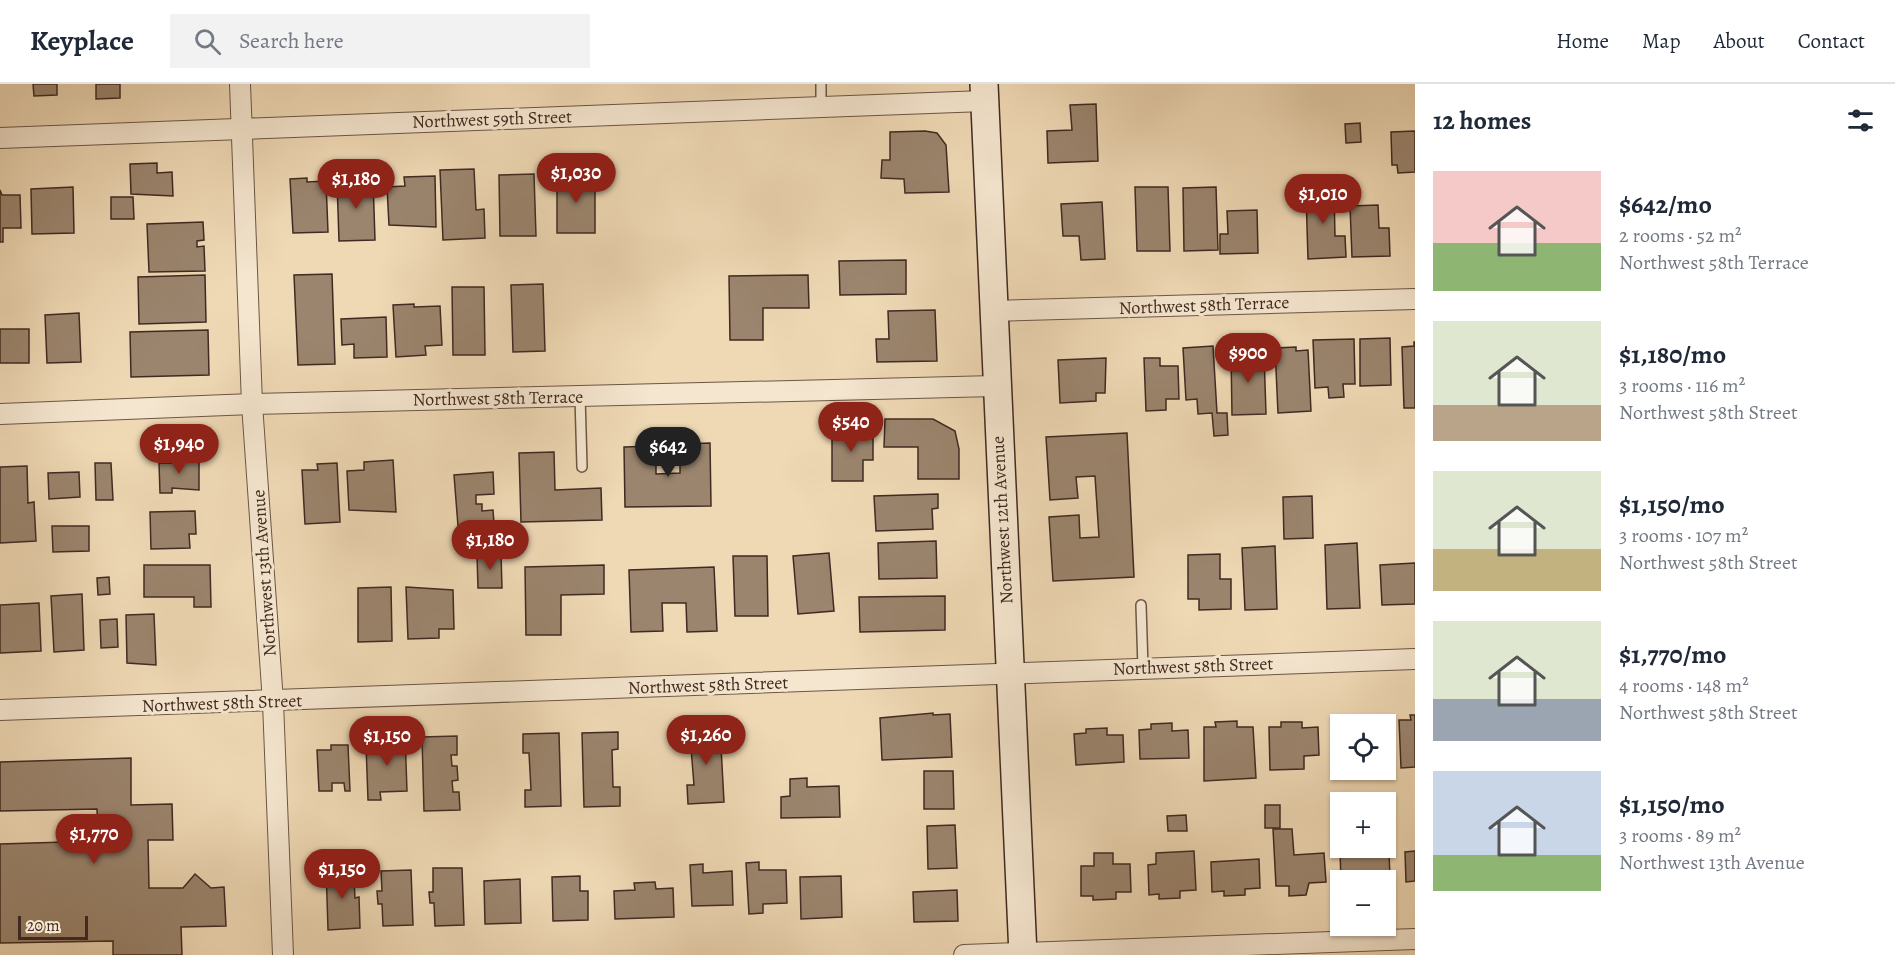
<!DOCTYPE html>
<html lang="en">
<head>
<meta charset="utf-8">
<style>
  :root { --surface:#fff; --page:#f2f2f3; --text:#1f2937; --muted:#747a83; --line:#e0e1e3; --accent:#8f2418 }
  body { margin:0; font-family:Alegreya,serif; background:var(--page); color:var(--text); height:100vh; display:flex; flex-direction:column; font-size:22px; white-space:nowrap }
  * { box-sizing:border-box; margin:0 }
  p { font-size:20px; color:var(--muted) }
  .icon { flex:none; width:33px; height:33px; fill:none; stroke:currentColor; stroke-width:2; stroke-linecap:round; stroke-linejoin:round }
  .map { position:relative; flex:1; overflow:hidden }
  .details { display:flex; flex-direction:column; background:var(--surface); width:480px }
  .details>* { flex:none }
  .tools { position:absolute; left:1330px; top:630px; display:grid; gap:12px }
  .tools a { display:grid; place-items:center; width:66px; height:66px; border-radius:0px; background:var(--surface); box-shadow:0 2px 4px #0004; font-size:30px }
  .scale { position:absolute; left:18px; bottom:15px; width:70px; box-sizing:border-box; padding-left:6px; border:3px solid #402a21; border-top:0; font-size:16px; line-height:21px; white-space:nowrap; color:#402a21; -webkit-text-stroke:4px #f5e6cf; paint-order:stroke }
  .price { position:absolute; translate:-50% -51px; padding:0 14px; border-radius:21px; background:var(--accent); color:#fff; font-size:20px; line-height:39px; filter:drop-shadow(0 2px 3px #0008) }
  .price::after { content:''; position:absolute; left:50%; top:36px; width:18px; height:14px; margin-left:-9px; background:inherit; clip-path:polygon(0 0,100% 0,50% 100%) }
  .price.on { background:#222; color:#fff }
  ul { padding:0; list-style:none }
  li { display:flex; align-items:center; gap:18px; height:150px; padding:0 18px }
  li span { display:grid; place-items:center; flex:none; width:168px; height:120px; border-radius:0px; color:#555 }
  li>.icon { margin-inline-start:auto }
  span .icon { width:72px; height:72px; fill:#fffc; stroke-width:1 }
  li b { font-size:26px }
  h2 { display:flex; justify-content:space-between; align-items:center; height:72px; padding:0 18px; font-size:26px }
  header { display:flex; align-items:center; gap:36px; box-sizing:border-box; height:84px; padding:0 30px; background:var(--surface); border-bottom:2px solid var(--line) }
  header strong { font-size:28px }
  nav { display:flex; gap:33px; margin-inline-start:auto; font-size:21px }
  .search { width:420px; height:54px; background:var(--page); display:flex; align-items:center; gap:15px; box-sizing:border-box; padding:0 21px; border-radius:0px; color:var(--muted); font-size:22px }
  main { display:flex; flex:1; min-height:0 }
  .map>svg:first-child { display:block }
</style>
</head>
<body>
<header>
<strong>Keyplace</strong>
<div class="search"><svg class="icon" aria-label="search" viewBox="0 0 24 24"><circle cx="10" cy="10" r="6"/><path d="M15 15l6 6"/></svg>Search here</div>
<nav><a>Home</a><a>Map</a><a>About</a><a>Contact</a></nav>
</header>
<main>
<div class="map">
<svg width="1415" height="871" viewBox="0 0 1415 871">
  <rect width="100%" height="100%" fill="#efd9b5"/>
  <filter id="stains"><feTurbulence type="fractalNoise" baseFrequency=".00333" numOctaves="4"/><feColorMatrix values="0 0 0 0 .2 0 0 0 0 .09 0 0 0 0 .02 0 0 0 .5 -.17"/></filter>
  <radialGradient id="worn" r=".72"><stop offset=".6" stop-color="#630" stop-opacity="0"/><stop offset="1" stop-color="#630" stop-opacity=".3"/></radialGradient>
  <!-- building -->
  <g fill="#9b856e" stroke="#402a21" stroke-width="1.5">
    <polygon points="33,0 57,0 57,11 34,12"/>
    <polygon points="96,0 120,0 120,14 96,15"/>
    <polygon points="1096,20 1098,77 1048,79 1047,47 1072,46 1070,21"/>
    <polygon points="1360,39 1361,58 1346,59 1345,40"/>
    <polygon points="925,47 937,49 946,61 949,108 905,109 904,95 881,94 882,76 890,76 890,48"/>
    <polygon points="1415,47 1415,88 1398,89 1397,81 1392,81 1391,48"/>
    <polygon points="157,79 157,89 172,88 173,112 131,110 130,80"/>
    <polygon points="474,85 476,126 484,125 485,154 443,156 440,86"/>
    <polygon points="534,90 536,152 500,152 499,91"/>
    <rect x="557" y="91" width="38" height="58"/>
    <polygon points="435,92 436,143 389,141 387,103 405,102 404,93"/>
    <polygon points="307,94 307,98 326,97 328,148 293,149 290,95"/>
    <polygon points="373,95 375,156 339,157 337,97"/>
    <polygon points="1324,95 1325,108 1334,108 1335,152 1345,152 1346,173 1308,175 1306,109 1314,109 1314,96"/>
    <polygon points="73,103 74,149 32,150 31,105"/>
    <polygon points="1135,103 1168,103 1170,167 1137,167"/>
    <polygon points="1216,103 1218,166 1184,167 1183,104"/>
    <polygon points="0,106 2,111 20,111 21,144 3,144 3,158 0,158"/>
    <polygon points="111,113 133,113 134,135 111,135"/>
    <polygon points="1102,118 1105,175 1081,176 1079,152 1063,152 1061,120"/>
    <polygon points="1378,121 1379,144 1389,144 1390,172 1352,173 1350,122"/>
    <polygon points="1257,126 1258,169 1220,170 1220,150 1228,150 1227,127"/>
    <polygon points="203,138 204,156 197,157 197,163 204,162 205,187 149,188 147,140"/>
    <polygon points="906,176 906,210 840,211 839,177"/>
    <polygon points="332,190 335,280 298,281 294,191"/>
    <polygon points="205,191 206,238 139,240 138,193"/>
    <polygon points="808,191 809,224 763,224 763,256 730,256 729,192"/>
    <polygon points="543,200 545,267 513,268 511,201"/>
    <polygon points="452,203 484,203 485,271 453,271"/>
    <polygon points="414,220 414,223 440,222 442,261 425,262 426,271 396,273 393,221"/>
    <polygon points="935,226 937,277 877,278 876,255 889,255 888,227"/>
    <polygon points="79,229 81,278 47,279 45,231"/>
    <polygon points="386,233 387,273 354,274 354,260 342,261 341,235"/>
    <rect x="0" y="245" width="29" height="34"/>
    <polygon points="208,246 209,291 131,293 130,248"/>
    <polygon points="1390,254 1391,301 1360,302 1360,255"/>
    <polygon points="1354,255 1355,300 1343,300 1344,313 1329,314 1328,303 1315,304 1313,256"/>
    <polygon points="1414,258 1415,258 1415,324 1404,324 1402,263 1414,262"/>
    <polygon points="1213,262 1217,329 1227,329 1228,351 1214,352 1212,329 1198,330 1197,315 1186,316 1183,264"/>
    <polygon points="1296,263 1296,267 1308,266 1311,327 1278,329 1275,264"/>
    <polygon points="1264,269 1266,330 1232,331 1231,270"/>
    <polygon points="1106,274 1105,309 1096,309 1096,317 1060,319 1058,276"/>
    <polygon points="1144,274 1160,274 1160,282 1178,282 1179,315 1166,315 1166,326 1146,327"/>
    <polygon points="885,335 933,335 955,347 959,365 959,395 918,395 918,363 884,363"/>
    <polygon points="854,343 873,343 873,376 863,376 863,397 832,397 832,347 854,347"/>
    <polygon points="1127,349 1134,493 1053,497 1049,433 1079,431 1080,454 1099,453 1095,392 1076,393 1078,414 1050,416 1046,353"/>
    <polygon points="710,359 711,422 625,423 624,363 656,362 656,390 680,389 680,360"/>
    <polygon points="554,368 555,406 601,404 602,436 521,438 519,369"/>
    <polygon points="176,372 192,372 192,378 199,378 199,406 172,404 172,409 160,409 159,379 176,379"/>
    <polygon points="393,376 396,428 349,426 347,387 364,386 364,378"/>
    <polygon points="95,379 111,379 113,416 96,416"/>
    <polygon points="337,379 340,438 305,440 302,386 318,386 317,380"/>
    <polygon points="27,382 28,419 34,418 36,457 0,459 0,383"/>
    <polygon points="79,388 80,413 49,415 48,389"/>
    <polygon points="493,388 494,410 476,411 476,420 482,420 482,427 493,426 494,440 458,442 454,391"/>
    <polygon points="938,410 938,424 932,425 933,445 876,447 874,412"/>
    <polygon points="1312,412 1313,454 1284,455 1283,413"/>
    <polygon points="195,427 196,450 189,450 190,464 151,465 150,428"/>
    <polygon points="52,442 89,442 89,467 53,468"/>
    <polygon points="936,457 937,494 879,495 878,459"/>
    <polygon points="1357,459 1360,524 1327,525 1325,461"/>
    <polygon points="1275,462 1277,525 1245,526 1242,464"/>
    <polygon points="829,469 834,527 798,530 793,472"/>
    <polygon points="501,470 502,504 478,504 477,471"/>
    <polygon points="1220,470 1220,495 1231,495 1231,525 1199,526 1199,515 1188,515 1188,471"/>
    <polygon points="733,472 767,472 768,532 735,532"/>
    <polygon points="1415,479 1415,520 1382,521 1380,481"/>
    <polygon points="144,481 210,481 211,523 194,523 194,513 144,513"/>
    <polygon points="604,481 604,510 561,511 561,551 526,551 525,483"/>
    <polygon points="714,483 717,547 687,548 686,519 662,519 663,547 631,548 629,486"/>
    <polygon points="109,493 110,510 98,511 97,494"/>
    <polygon points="391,503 392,557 358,558 358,504"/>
    <polygon points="406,503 453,506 454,545 439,545 439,554 408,555"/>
    <polygon points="82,510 84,566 54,568 51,512"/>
    <polygon points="945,512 945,546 860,548 859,513"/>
    <polygon points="39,519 41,567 0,569 0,521"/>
    <polygon points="154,530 156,581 127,579 126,531"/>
    <polygon points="117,535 118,563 101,564 100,536"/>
    <polygon points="933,629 933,631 950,630 952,673 882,676 880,634"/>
    <polygon points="1410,631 1415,631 1415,683 1401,684 1399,636 1411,636"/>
    <polygon points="1366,635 1367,640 1341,640 1341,686 1386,686 1386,689 1336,691 1334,640"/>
    <polygon points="1237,637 1237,643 1253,643 1256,694 1204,697 1204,643 1216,643 1215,638"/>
    <polygon points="1281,638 1302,638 1302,644 1318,643 1319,671 1304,672 1304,685 1270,686 1269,643 1281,643"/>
    <polygon points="1172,639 1172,647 1188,646 1189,674 1140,675 1139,646 1151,645 1151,640"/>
    <polygon points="720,644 724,718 688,720 687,701 694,701 691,664 685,664 685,646"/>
    <polygon points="1107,644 1107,651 1123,651 1124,678 1076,681 1074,650 1086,649 1086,645"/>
    <polygon points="618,648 618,665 612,666 613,703 620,703 620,722 584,723 582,649"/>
    <polygon points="405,649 407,707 380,708 381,716 368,716 366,661 387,660 387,650"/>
    <polygon points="559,649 561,722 525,723 525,706 531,706 529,669 523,669 523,650"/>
    <polygon points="457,652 457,671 451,671 452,682 457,682 458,696 452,697 453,708 459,708 460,726 424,727 422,653"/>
    <polygon points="331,661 348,661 350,707 345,707 344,699 332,699 332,707 319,707 317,666 331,666"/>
    <polygon points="131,674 131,721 172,720 173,756 148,756 149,804 183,804 195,790 211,804 224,803 226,842 181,843 182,871 113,871 113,857 0,859 0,760 98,757 97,725 0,727 0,678"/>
    <polygon points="924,687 953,687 954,725 924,725"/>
    <polygon points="807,694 807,703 839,702 840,733 781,734 781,713 790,712 790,695"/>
    <rect x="1265" y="721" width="15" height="23"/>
    <polygon points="1186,731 1187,747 1168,747 1167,732"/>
    <polygon points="955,741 957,784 928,785 927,742"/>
    <polygon points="1273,745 1292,745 1294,771 1324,769 1326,798 1309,799 1306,811 1289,812 1289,802 1276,802"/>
    <polygon points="1194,767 1196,806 1180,807 1180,814 1159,815 1159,810 1149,811 1148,781 1156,780 1156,769"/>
    <polygon points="1389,767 1390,795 1341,796 1340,768"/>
    <polygon points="1415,767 1415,797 1406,798 1405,768"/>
    <polygon points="1094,769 1113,769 1113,780 1130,780 1131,808 1116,808 1116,815 1093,816 1093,812 1081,812 1081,782 1094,782"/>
    <polygon points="1259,775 1260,804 1245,805 1245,811 1224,812 1224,807 1212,808 1211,778"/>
    <polygon points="759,778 759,786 786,786 787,819 763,820 763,829 749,830 746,779"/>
    <polygon points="703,780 703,789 732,787 733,821 692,822 690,781"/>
    <polygon points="349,782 349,796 354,796 355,814 359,813 360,844 328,846 326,783"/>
    <polygon points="433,784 462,784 464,841 435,842 434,819 430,819 429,808 433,808"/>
    <polygon points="411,786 413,841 383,842 382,820 378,820 377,807 382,807 381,787"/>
    <polygon points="580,792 580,807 588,807 588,836 553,837 552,793"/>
    <polygon points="841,792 842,833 801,835 800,793"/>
    <polygon points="520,795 521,839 485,840 484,797"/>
    <polygon points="655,798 656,805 673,804 674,833 615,835 614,807 635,806 634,799"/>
    <polygon points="957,806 958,837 914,838 913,808"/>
  </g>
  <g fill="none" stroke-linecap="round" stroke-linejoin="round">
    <defs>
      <g id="lane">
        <polyline points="821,0 821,23"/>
        <polyline points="580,312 582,383"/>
        <polyline points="1141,521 1143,584"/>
      </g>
      <g id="street">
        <polyline points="240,0 252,320 273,618 283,871"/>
        <polyline points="0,54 984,17"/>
        <polyline points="992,227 1415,215"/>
        <polyline points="0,330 252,320 995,302"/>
        <polyline points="0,626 1415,575"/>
        <polyline points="964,871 1415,855"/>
      </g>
      <polyline id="secondary" points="984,0 1023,871"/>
    </defs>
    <!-- lane casing -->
    <use href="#lane" stroke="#6c5646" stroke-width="12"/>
    <!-- street casing -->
    <use href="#street" stroke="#6c5646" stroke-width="22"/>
    <!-- secondary casing -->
    <use href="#secondary" stroke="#402a21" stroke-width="30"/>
    <!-- lane -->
    <use href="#lane" stroke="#f5e6cf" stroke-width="9"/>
    <!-- street -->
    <use href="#street" stroke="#f5e6cf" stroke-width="20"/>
    <!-- secondary -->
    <use href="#secondary" stroke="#f5e6cf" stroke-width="27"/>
  </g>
  <g text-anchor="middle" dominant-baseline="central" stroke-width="6" stroke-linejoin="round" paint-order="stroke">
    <!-- street labels -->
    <g font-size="18" fill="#402a21" stroke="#f5e6cf">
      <text transform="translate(492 35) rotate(-2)">Northwest 59th Street</text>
      <text transform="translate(1204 221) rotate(-2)">Northwest 58th Terrace</text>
      <text transform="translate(498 314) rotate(-1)">Northwest 58th Terrace</text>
      <text transform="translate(1002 436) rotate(-93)">Northwest 12th Avenue</text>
      <text transform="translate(264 489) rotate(-94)">Northwest 13th Avenue</text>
      <text transform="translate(1193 582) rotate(-2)">Northwest 58th Street</text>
      <text transform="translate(708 601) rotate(-2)">Northwest 58th Street</text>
      <text transform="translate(222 619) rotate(-2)">Northwest 58th Street</text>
    </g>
  </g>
  <rect width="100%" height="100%" filter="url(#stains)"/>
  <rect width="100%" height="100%" fill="url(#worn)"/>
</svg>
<div class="tools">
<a><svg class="icon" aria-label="locate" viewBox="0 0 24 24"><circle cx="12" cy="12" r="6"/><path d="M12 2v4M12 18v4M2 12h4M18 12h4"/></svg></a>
<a>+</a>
<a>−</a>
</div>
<div class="scale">20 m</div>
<b class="price" style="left:576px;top:120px">$1,030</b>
<b class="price" style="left:356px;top:126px">$1,180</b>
<b class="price" style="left:1323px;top:141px">$1,010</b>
<b class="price" style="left:1248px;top:300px">$900</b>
<b class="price" style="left:851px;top:369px">$540</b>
<b class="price" style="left:179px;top:391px">$1,940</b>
<b class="price on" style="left:668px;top:394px">$642</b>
<b class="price" style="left:490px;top:487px">$1,180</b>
<b class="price" style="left:706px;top:682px">$1,260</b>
<b class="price" style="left:387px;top:683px">$1,150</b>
<b class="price" style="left:94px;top:781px">$1,770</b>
<b class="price" style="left:342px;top:816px">$1,150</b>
</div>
<section class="details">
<h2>12 homes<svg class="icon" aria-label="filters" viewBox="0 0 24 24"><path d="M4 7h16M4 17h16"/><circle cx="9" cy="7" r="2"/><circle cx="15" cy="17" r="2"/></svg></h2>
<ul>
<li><span style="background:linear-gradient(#f6c9c9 60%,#8fb573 0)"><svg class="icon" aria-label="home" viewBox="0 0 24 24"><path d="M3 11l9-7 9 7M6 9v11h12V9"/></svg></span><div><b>$642/mo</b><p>2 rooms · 52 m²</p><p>Northwest 58th Terrace</p></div></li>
<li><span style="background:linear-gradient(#dfe7d0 70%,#b9a48a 0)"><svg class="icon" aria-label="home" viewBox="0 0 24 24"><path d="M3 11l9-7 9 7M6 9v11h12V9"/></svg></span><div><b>$1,180/mo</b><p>3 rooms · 116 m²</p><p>Northwest 58th Street</p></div></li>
<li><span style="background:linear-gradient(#dfe7d0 65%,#c2b280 0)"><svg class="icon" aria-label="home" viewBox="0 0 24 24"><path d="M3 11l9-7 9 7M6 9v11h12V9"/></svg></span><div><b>$1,150/mo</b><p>3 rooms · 107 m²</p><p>Northwest 58th Street</p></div></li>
<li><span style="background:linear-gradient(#dfe7d0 65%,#9aa5b1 0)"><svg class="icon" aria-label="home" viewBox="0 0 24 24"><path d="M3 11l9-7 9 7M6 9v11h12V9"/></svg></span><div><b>$1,770/mo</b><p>4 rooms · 148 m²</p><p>Northwest 58th Street</p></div></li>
<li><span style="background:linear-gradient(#c9d6e8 70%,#8fb573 0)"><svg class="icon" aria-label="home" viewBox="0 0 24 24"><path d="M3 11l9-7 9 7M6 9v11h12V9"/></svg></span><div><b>$1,150/mo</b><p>3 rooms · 89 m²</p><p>Northwest 13th Avenue</p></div></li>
</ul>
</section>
</main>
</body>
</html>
